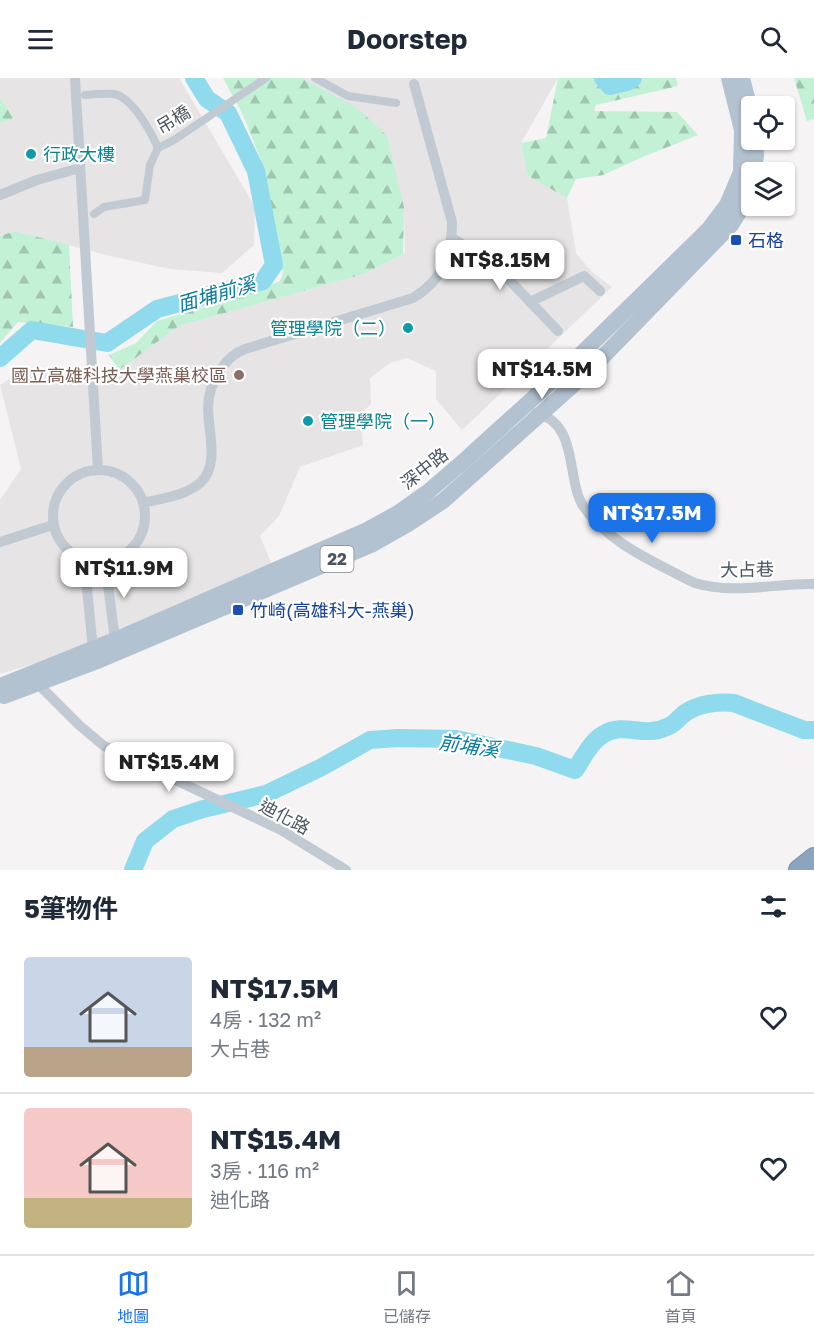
<!DOCTYPE html>
<html lang="zh-TW">
<head>
<meta charset="utf-8">
<style>
  :root { --surface:#fff; --page:#f6f6f7; --text:#1f2937; --muted:#747a83; --line:#e0e1e3; --accent:#1a73e8 }
  body { margin:0; font-family:"Golos Text","Noto Sans TC",sans-serif; background:var(--page); color:var(--text); height:100vh; display:flex; flex-direction:column; font-size:22px; white-space:nowrap }
  * { box-sizing:border-box; margin:0 }
  p { font-size:20px; color:var(--muted) }
  .icon { flex:none; width:33px; height:33px; fill:none; stroke:currentColor; stroke-width:2; stroke-linecap:round; stroke-linejoin:round }
  .map { position:relative; height:792px; overflow:hidden }
  .details { display:flex; flex-direction:column; background:var(--surface); flex:1 }
  .details>* { flex:none }
  .tools { position:absolute; left:741px; top:18px; display:grid; gap:12px }
  .tools a { display:grid; place-items:center; width:54px; height:54px; border-radius:6px; background:var(--surface); box-shadow:0 2px 4px #0004; font-size:30px }
  .price { position:absolute; translate:-50% -51px; padding:0 14px; border-radius:12px; background:#fff; color:#222; font-size:20px; line-height:39px; filter:drop-shadow(0 2px 3px #0008) }
  .price::after { content:''; position:absolute; left:50%; top:36px; width:18px; height:14px; margin-left:-9px; background:inherit; clip-path:polygon(0 0,100% 0,50% 100%) }
  .price.on { background:var(--accent); color:#fff }
  ul { padding:0; list-style:none }
  li { display:flex; align-items:center; gap:18px; height:150px; padding:0 24px }
  li+li { border-top:2px solid var(--line) }
  li span { display:grid; place-items:center; flex:none; width:168px; height:120px; border-radius:6px; color:#555 }
  li>.icon { margin-inline-start:auto }
  span .icon { width:72px; height:72px; fill:#fffc; stroke-width:1 }
  li b { font-size:26px }
  h2 { display:flex; justify-content:space-between; align-items:center; height:72px; padding:0 24px; font-size:26px }
  header { display:flex; justify-content:space-between; align-items:center; height:78px; padding:0 24px; background:var(--surface); font-size:27px; font-weight:700 }
  .dock { display:flex; justify-content:space-around; align-items:center; height:84px; border-top:2px solid var(--line); background:var(--surface); font-size:16px; color:var(--muted) }
  .dock a { display:grid; justify-items:center; gap:3px }
  .dock .on { color:var(--accent) }
  .map>svg:first-child { display:block }
</style>
</head>
<body>
<header><svg class="icon" aria-label="menu" viewBox="0 0 24 24"><path d="M4 6h16M4 12h16M4 18h16"/></svg>Doorstep<svg class="icon" aria-label="search" viewBox="0 0 24 24"><circle cx="10" cy="10" r="6"/><path d="M15 15l6 6"/></svg></header>
<div class="map">
<svg width="814" height="792" viewBox="0 0 814 792">
  <defs>
    <pattern id="forest-firs" width="22" height="20" patternUnits="userSpaceOnUse" patternTransform="scale(1.5)"><rect width="22" height="20" fill="#c3f1d5"/><path d="M5 1l3.5 6h-7zM16 11l3.5 6h-7z" fill="#a0c6b0"/></pattern>
  </defs>
  <rect width="100%" height="100%" fill="#f5f3f3"/>
  <!-- education -->
  <g fill="#e6e4e5">
    <polygon points="0,0 179,0 255,129 254,167 222,195 170,191 106,177 15,153 0,158 0,45 13,41 13,38 0,21"/>
    <polygon points="301,0 558,0 521,65 528,98 567,120 576,175 592,194 612,209 462,352 436,321 436,293 407,280 390,285 370,300 371,326 360,336 363,367 300,389 279,438 260,458 272,487 57,579 0,596 0,422 21,391 0,307 27,290 84,303 118,292 179,248 364,196 405,175 404,129"/>
  </g>
  <!-- forest -->
  <g fill="url(#forest-firs)">
    <polygon points="223,0 301,0 356,29 387,58 404,129 403,176 364,196 179,248 119,292 109,277 136,265 157,243 238,219 280,203 283,194 264,90 243,37"/>
    <polygon points="558,0 676,0 678,8 596,27 594,33 677,34 698,57 640,80 603,97 576,101 567,120 528,98 521,65 546,60"/>
    <polygon points="794,0 814,0 814,41 807,43"/>
    <polygon points="0,21 13,38 13,41 0,45"/>
    <polygon points="15,153 69,167 73,249 18,244 0,265 0,158"/>
  </g>
  <g fill="none" stroke-linecap="round" stroke-linejoin="round">
    <!-- river -->
    <g stroke="#90daee" stroke-width="18">
      <polyline points="603,0 610,8 627,4 633,0"/>
      <polyline points="0,280 32,252 107,265 157,231 263,203 274,187 256,93 228,35 207,21 194,0"/>
      <path d="M 133,792 L 145,763 L 173,741 L 203,731 L 266,716 L 320,690 L 370,662 L 398,660 L 456,661 L 536,678 L 575,692 C 583,680 591,663 604,656 C 621,645 641,657 658,652 C 674,648 674,644 685,635 C 698,626 718,623 734,625 L 804,652 L 814,652"/>
    </g>
    <defs>
      <polyline id="motorway" points="799,792 814,780"/>
    </defs>
    <!-- motorway casing -->
    <use href="#motorway" stroke="#7690ad" stroke-width="22"/>
    <!-- pedestrian -->
    <g stroke="#c1cad2" stroke-width="8">
      <polyline points="315,0 348,18 396,25"/>
      <path d="M 85,17 C 94,16 104,15 114,16 C 132,19 151,54 158,70"/>
      <polyline points="94,136 104,129 145,122 150,87 158,70 174,62 266,0"/>
    </g>
    <!-- minor -->
    <g stroke="#c1cad2" stroke-width="10">
      <polyline points="75,0 98,392"/>
      <polyline points="0,117 37,102 80,90"/>
      <polyline points="452,160 494,186 558,253"/>
      <polyline points="530,224 584,198 600,213"/>
      <path d="M 536,335 C 579,345 566,401 583,428 C 603,458 639,477 671,493 C 679,497 687,502 695,505 C 734,517 775,505 814,506"/>
      <circle cx="99" cy="438" r="46"/>
      <path d="M 143,425 C 162,420 185,418 200,405 C 220,388 208,353 208,330 C 208,315 213,303 221,291 C 227,282 234,275 245,271 L 413,220 C 442,203 452,177 452,144 L 414,6"/>
      <polyline points="0,464 53,447"/>
      <polyline points="84,481 93,571 96,573"/>
      <polyline points="105,483 115,562 113,565"/>
      <polyline points="35,601 38,606 79,647 104,668 281,752 346,792"/>
    </g>
    <!-- primary -->
    <g stroke="#b3c2d1" stroke-width="16">
      <polyline points="742,0 752,39"/>
      <polyline points="753,94 756,78 755,62"/>
      <polyline points="0,608 115,562 367,452 398,435 429,413 465,382 573,284 708,152 727,127 741,94 742,52 729,0"/>
      <polyline points="4,618 100,582 371,467 408,446 443,423 591,291 731,147 744,126 752,99"/>
    </g>
    <!-- motorway -->
    <use href="#motorway" stroke="#8ba5c1" stroke-width="20"/>
  </g>
  <!-- markers -->
  <g fill="#0f9aa8" stroke="#fff" stroke-width="2">
    <circle cx="31" cy="76" r="6"/>
    <circle cx="408" cy="250" r="6"/>
    <circle cx="308" cy="343" r="6"/>
  </g>
  <g fill="#1a4fb4" stroke="#fff" stroke-width="2">
    <rect x="730" y="156" width="12" height="12" rx="3"/>
    <rect x="232" y="526" width="12" height="12" rx="3"/>
  </g>
  <circle fill="#8d6e63" stroke="#fff" stroke-width="2" cx="239" cy="297" r="6"/>
  <g text-anchor="middle" dominant-baseline="central" stroke-width="4.5" stroke-linejoin="round" paint-order="stroke">
    <!-- shield labels -->
    <rect fill="#fff" stroke="#808990" stroke-width="1.5" x="320.5" y="468" width="33" height="26" rx="4.5"/>
    <g font-size="16" font-weight="bold" fill="#4a5661">
      <text x="337" y="481">22</text>
    </g>
    <!-- street labels -->
    <g font-size="18" fill="#4a5661" stroke="#fff">
      <text transform="translate(173 41) rotate(-31)">吊橋</text>
      <text transform="translate(424 390) rotate(-38)">深中路</text>
      <text transform="translate(747 491) rotate(-1)">大占巷</text>
      <text transform="translate(285 738) rotate(28)">迪化路</text>
    </g>
    <!-- culture labels -->
    <g font-size="18" fill="#0d838f" stroke="#fff" text-anchor="start">
      <text x="43" y="76">行政大樓</text>
      <text x="396" y="250" text-anchor="end">管理學院（二）</text>
      <text x="320" y="343">管理學院（一）</text>
    </g>
    <!-- transit labels -->
    <g font-size="18" fill="#164399" stroke="#fff" text-anchor="start">
      <text x="748" y="162">石格</text>
      <text x="250" y="532">竹崎(高雄科大-燕巢)</text>
    </g>
    <!-- education labels -->
    <g font-size="18" fill="#785e54" stroke="#fff" text-anchor="end">
      <text x="227" y="297">國立高雄科技大學燕巢校區</text>
    </g>
    <!-- water labels -->
    <g font-size="20" font-style="italic" fill="#0c7c9b" stroke="#fff">
      <text transform="translate(216 215) rotate(-16)">面埔前溪</text>
      <text transform="translate(469 667) rotate(8)">前埔溪</text>
    </g>
  </g>
</svg>
<div class="tools">
<a><svg class="icon" aria-label="locate" viewBox="0 0 24 24"><circle cx="12" cy="12" r="6"/><path d="M12 2v4M12 18v4M2 12h4M18 12h4"/></svg></a>
<a><svg class="icon" aria-label="layers" viewBox="0 0 24 24"><path d="M12 4l9 5-9 5-9-5zM3 14l9 5 9-5"/></svg></a>
</div>
<b class="price" style="left:500px;top:213px">NT$8.15M</b>
<b class="price" style="left:542px;top:322px">NT$14.5M</b>
<b class="price on" style="left:652px;top:466px">NT$17.5M</b>
<b class="price" style="left:124px;top:521px">NT$11.9M</b>
<b class="price" style="left:169px;top:715px">NT$15.4M</b>
</div>
<section class="details">
<h2>5筆物件<svg class="icon" aria-label="filters" viewBox="0 0 24 24"><path d="M4 7h16M4 17h16"/><circle cx="9" cy="7" r="2"/><circle cx="15" cy="17" r="2"/></svg></h2>
<ul>
<li><span style="background:linear-gradient(#c9d6e8 75%,#b9a48a 0)"><svg class="icon" aria-label="home" viewBox="0 0 24 24"><path d="M3 11l9-7 9 7M6 9v11h12V9"/></svg></span><div><b>NT$17.5M</b><p>4房 · 132 m²</p><p>大占巷</p></div><svg class="icon" aria-label="heart" viewBox="0 0 24 24"><path d="M12 20l-8-8c-3-5 5-10 8-4 3-6 11-1 8 4z"/></svg></li>
<li><span style="background:linear-gradient(#f6c9c9 75%,#c2b280 0)"><svg class="icon" aria-label="home" viewBox="0 0 24 24"><path d="M3 11l9-7 9 7M6 9v11h12V9"/></svg></span><div><b>NT$15.4M</b><p>3房 · 116 m²</p><p>迪化路</p></div><svg class="icon" aria-label="heart" viewBox="0 0 24 24"><path d="M12 20l-8-8c-3-5 5-10 8-4 3-6 11-1 8 4z"/></svg></li>
</ul>
</section>
<nav class="dock">
<a class="on"><svg class="icon" aria-label="map" viewBox="0 0 24 24"><path d="M3 6l6-2 6 2 6-2v14l-6 2-6-2-6 2zM9 4v14M15 6v14"/></svg>地圖</a>
<a><svg class="icon" aria-label="saved" viewBox="0 0 24 24"><path d="M7 4h10v16l-5-4-5 4z"/></svg>已儲存</a>
<a><svg class="icon" aria-label="home" viewBox="0 0 24 24"><path d="M3 11l9-7 9 7M6 9v11h12V9"/></svg>首頁</a>
</nav>
</body>
</html>
